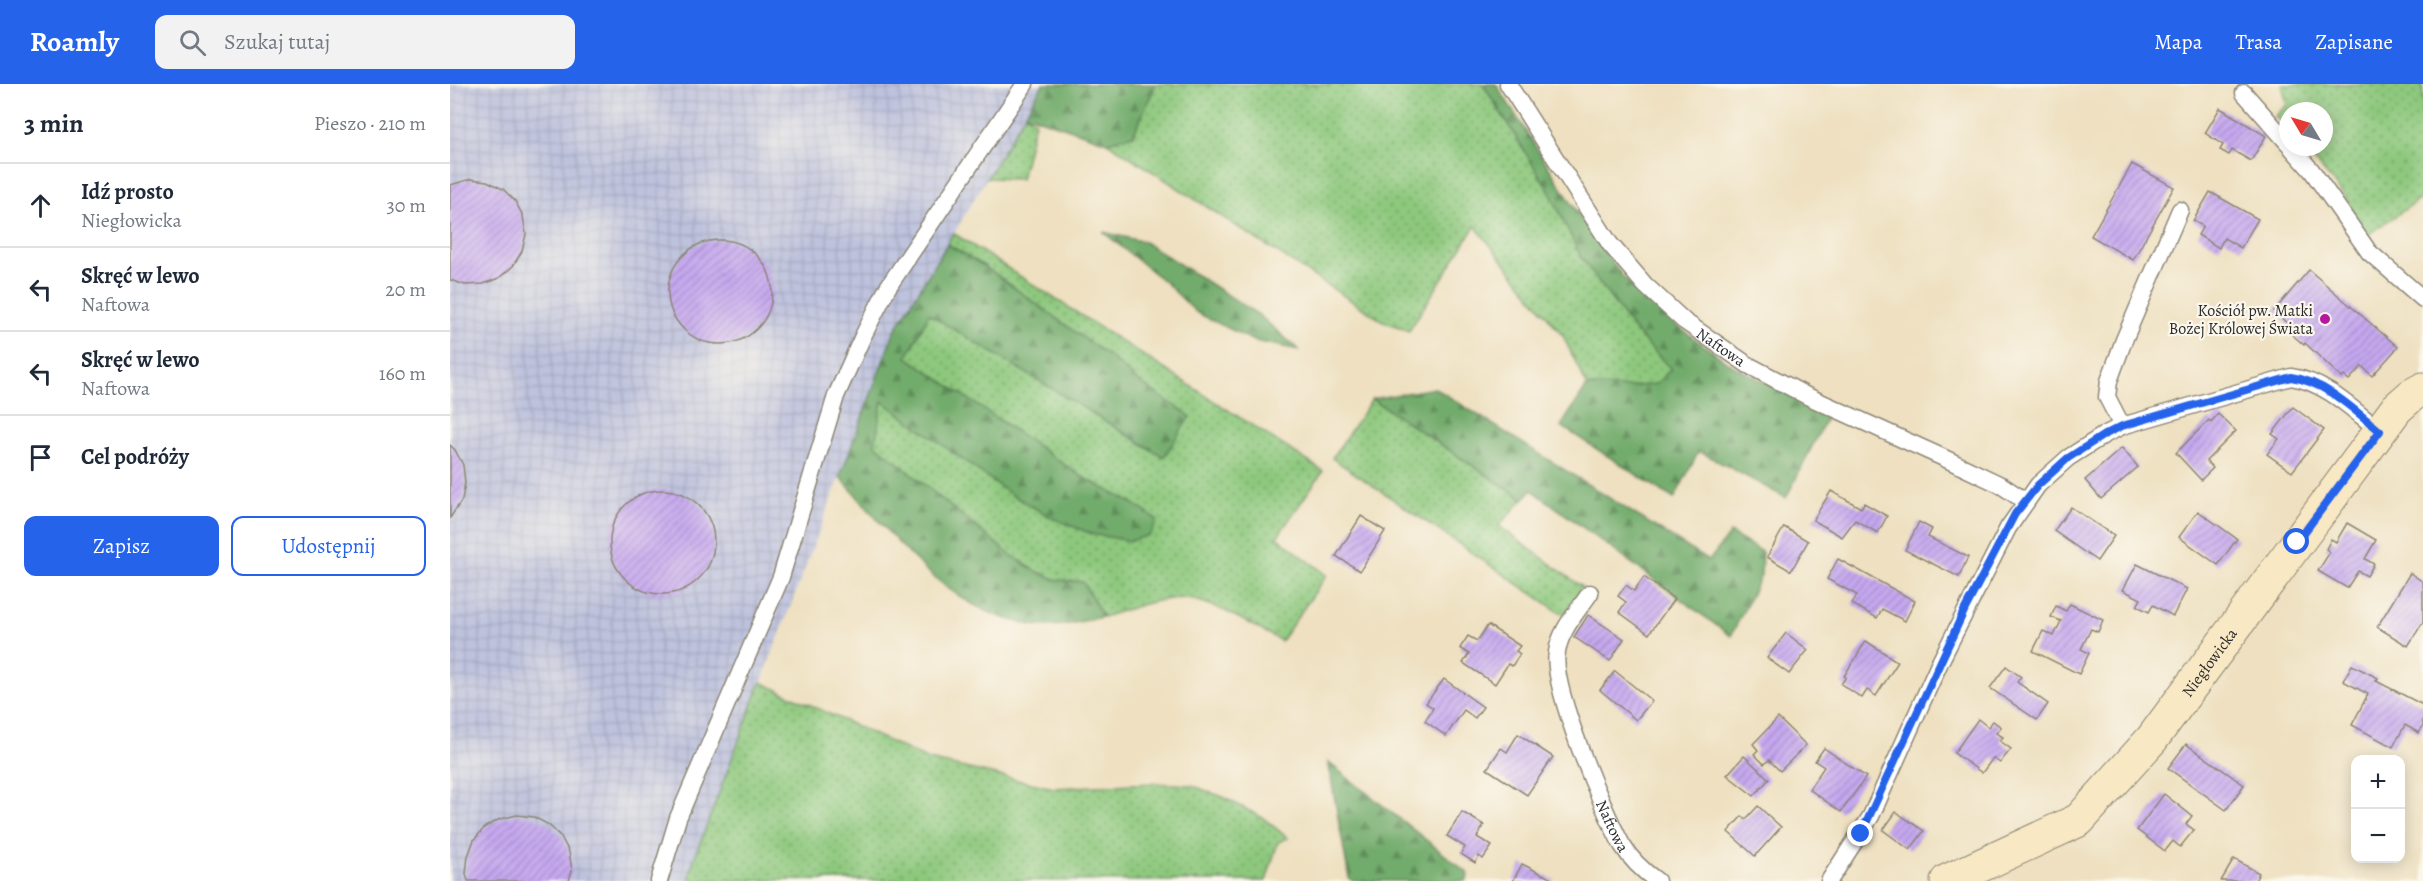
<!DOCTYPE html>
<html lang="pl">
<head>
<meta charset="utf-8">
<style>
	:root { --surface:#fff; --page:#f2f2f3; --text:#1f2937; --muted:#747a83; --line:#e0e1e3; --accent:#2563eb }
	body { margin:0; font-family:Alegreya,serif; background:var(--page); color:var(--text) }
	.controls { position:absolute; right:18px; bottom:18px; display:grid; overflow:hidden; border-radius:12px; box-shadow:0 3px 15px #0003 }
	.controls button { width:54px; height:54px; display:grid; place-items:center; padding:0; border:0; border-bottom:2px solid var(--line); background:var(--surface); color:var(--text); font:30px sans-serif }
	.compass { position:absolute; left:1829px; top:18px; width:54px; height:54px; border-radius:50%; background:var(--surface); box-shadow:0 3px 15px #0003; rotate:308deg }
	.stop { position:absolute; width:18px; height:18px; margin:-14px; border:4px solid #2563eb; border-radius:50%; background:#fff }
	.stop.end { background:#2563eb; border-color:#fff; box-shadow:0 2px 6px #0008 }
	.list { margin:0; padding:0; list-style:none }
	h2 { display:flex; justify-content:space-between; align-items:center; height:78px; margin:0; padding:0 24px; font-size:26px }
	h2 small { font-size:20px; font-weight:400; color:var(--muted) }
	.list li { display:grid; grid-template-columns:39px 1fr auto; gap:18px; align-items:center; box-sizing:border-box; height:84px; padding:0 24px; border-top:2px solid var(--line) }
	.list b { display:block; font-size:22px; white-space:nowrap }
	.list p { margin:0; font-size:20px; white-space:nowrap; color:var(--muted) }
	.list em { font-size:20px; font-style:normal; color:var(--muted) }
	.actions { display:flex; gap:12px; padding:18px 24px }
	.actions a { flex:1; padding:14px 0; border:2px solid var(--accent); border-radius:12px; text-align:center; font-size:21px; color:var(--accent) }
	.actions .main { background:var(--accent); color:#fff }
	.icon { flex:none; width:33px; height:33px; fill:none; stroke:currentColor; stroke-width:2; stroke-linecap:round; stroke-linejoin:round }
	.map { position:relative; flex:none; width:1973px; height:797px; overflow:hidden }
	header { display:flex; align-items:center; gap:36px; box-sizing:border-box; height:84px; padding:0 30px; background:var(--accent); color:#fff }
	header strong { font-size:28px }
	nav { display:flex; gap:33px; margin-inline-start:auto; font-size:21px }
	.search { width:420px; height:54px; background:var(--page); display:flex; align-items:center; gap:15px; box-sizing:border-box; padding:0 21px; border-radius:12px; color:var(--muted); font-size:22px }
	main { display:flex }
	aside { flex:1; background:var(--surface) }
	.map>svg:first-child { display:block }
	.industrial { fill:url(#industrial-grid) }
	.grass { fill:url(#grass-dots); stroke:#5c7a54; stroke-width:1.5 }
	.forest { fill:url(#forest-firs); stroke:#4e6c4c; stroke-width:1.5 }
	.building { fill:url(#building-hatch) }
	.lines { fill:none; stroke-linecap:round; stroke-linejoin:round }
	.lane-casing { stroke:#8c8676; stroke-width:19 }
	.secondary-casing { stroke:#8c8676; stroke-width:35 }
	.lane { stroke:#fff; stroke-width:16 }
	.secondary { stroke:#f8e8c3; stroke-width:33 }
	.route { stroke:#2563eb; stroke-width:8 }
	.poi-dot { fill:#b5179e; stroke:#fbf7ec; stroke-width:2 }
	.labels { text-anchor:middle; stroke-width:4.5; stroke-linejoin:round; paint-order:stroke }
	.poi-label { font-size:16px; fill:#2b2b2b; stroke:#fbf7ec; text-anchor:end }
	.street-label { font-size:16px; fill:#2b2b2b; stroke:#fbf7ec }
</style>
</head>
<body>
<header>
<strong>Roamly</strong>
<div class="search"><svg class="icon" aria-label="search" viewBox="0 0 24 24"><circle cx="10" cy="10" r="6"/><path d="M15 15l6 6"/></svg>Szukaj tutaj</div>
<nav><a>Mapa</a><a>Trasa</a><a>Zapisane</a></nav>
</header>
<main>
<aside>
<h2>3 min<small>Pieszo · 210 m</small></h2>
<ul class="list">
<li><svg class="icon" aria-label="ahead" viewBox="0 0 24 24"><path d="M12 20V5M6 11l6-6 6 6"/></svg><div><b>Idź prosto</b><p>Niegłowicka</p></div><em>30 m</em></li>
<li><svg class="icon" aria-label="left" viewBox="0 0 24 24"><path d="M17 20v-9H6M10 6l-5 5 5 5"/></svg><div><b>Skręć w lewo</b><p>Naftowa</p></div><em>20 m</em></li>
<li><svg class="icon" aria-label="left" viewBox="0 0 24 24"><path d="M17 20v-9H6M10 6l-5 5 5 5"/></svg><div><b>Skręć w lewo</b><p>Naftowa</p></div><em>160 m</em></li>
<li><svg class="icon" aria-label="arrive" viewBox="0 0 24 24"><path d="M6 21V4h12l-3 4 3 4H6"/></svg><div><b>Cel podróży</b></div></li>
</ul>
<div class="actions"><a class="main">Zapisz</a><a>Udostępnij</a></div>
</aside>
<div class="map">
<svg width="1973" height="797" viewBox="0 0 1973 797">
	<defs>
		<pattern id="industrial-grid" width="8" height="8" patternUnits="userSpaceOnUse" patternTransform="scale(1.5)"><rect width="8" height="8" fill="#bec2dd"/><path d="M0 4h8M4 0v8" fill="none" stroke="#a3a7be"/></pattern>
		<pattern id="grass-dots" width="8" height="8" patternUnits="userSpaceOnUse" patternTransform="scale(1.5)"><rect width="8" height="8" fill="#8dc87d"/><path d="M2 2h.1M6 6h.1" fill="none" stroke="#73a367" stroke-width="1.8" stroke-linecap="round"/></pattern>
		<pattern id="forest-firs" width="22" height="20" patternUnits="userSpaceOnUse" patternTransform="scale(1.5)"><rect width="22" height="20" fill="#72ac6c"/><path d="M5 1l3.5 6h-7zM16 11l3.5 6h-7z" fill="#5e8c59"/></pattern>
		<pattern id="building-hatch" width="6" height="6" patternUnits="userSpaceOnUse" patternTransform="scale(1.5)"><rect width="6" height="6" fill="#c6a8f0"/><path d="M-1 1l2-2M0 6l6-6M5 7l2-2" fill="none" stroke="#a189c3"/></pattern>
	</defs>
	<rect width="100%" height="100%" fill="#fbf7ec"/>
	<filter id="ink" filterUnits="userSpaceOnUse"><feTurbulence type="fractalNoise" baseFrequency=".0167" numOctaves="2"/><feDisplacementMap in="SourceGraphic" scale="12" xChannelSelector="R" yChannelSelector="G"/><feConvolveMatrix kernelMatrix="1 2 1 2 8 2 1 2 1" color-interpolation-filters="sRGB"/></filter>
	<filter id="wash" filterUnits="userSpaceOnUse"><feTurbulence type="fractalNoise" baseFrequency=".008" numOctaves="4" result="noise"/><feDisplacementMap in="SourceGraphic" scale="24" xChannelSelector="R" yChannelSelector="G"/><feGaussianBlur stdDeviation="1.35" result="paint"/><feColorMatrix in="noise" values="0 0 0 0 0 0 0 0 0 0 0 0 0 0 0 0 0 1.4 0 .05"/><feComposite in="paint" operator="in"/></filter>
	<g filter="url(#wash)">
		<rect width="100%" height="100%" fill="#eee0c0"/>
		<path class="industrial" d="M0 0H593L445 248 292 649 245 775 239 797H0Z"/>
		<g class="grass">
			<path d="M706 0H1033L1100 108 1131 173 1183 245 1221 285 1207 300 1180 303 1137 302 1113 252 1025 142 959 247 931 236 657 58 683 51Z"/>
			<path d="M1832 0H1973V113L1916 152 1896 114 1853 63H1874V27H1838V47L1825 32 1837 21Z"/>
			<path d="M575 30 585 38 571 95 537 94Z"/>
			<path d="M503 149 873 387 827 453 877 491 831 557C805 543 767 519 738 515 710 512 680 525 653 533L633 498 607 496 584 486 559 470 424 360 432 317 562 411 684 420 634 394 457 273 479 229 713 373 739 333 688 297 664 276 534 182 497 160Z"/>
			<path d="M922 315 1073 415 1049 442 1132 503 1115 532 882 374Z"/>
			<path d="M311 598 479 676 604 704 703 699 741 701 773 713 813 734 838 754 828 758 816 797 239 796 244 775Z"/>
		</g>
		<g class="forest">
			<path d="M593 0H706L683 51 657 58 575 30Z"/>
			<path d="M1033 0H1046L1136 142 1172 192 1226 241 1280 280 1378 331 1336 414 1249 367 1224 415 1111 342 1137 302 1180 303 1206 300 1221 285 1183 245 1131 173 1100 108Z"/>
			<path d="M653 148 695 158 809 231 849 266 804 257 747 229 715 198Z"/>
			<path d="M497 160 534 182 664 276 688 297 740 332 714 373 479 230 457 273 634 394 684 420 707 436 700 451 680 457 642 450 602 434 562 411 432 317 425 360 559 470 584 486 606 496 633 498 653 533C635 536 613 543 594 542 503 536 447 456 390 393L444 248Z"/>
			<path d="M985 304 1259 477 1280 449 1312 468 1311 491 1281 552 1082 406 1073 415 922 315Z"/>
			<path d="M878 678 1019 790 1016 797H903L899 794Z"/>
		</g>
		<g id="blocks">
			<g class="building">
				<path d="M1770 24 1816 52 1801 77 1782 66 1779 71 1770 66 1773 61 1755 49Z"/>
				<path d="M1682 80 1724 103 1683 176 1641 152Z"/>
				<path d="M21 95 37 97 53 105 65 117 73 132 76 150 72 167 63 182 49 194 33 200 15 201 0 196V101Z"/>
				<path d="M1760 108 1808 135 1791 164 1774 154 1769 164 1748 151 1753 142 1743 137Z"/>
				<circle cx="270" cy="208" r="52"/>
				<path d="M1859 186 1948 263 1922 292 1912 282 1899 296 1894 292 1892 294 1855 259 1854 261 1838 247 1841 243 1824 227Z"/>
				<path d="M1843 323 1874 346 1842 388 1817 370 1829 355 1822 350Z"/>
				<path d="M1768 330 1786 347 1756 377 1763 384 1751 396 1726 369 1759 336 1761 338Z"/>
				<path d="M0 361 5 366 13 381 15 399 12 416 0 434Z"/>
				<path d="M1672 364 1688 383 1651 415 1635 396Z"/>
				<circle cx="212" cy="458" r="52"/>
				<path d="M1381 407 1411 424 1414 419 1437 432 1428 449 1405 436 1392 453 1363 436Z"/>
				<path d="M1621 423 1664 452 1647 477 1604 447Z"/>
				<path d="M1748 427 1787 455 1768 481 1729 453Z"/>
				<path d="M911 432 935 447 910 487 886 472Z"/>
				<path d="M1469 438 1482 445 1478 453 1518 473 1509 493 1455 466Z"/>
				<path d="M1897 439 1926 456 1915 475 1924 480 1917 492 1908 487 1897 504 1868 487 1880 468 1876 465 1881 455 1886 458Z"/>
				<path d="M1334 443 1358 457 1341 487 1317 473Z"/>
				<path d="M1388 475 1465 517 1455 537 1432 525 1427 534 1402 520 1407 511 1377 495Z"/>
				<path d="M1687 480 1737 505 1723 532 1703 521 1699 528 1687 522 1691 515 1673 506Z"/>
				<path d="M1960 489 1973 498V538L1958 562 1927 543Z"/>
				<path d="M1194 493 1224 515 1199 550 1169 528 1176 518 1168 512 1176 501 1184 507Z"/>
				<path d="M1620 520 1653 536 1648 548 1641 545 1631 565 1639 569 1629 590 1583 567 1593 547 1604 552 1611 537 1601 533 1606 522 1616 527Z"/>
				<path d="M1138 531 1174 555 1160 577 1124 553Z"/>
				<path d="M1038 541 1070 562 1066 567 1070 570 1062 582 1058 580 1045 600 1013 579 1019 570 1010 564 1018 552 1027 557Z"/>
				<path d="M1336 549 1358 566 1339 590 1317 574Z"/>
				<path d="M1416 557 1448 578 1426 612 1417 606 1412 614 1391 600 1396 593 1394 592Z"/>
				<path d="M1902 581 1928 594 1926 597 1973 621V642L1969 649 1955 641 1943 663 1902 641 1918 610 1893 597Z"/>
				<path d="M1556 582 1571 593 1567 598 1598 620 1587 636 1540 604Z"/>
				<path d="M1165 587 1202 617 1186 636 1150 606Z"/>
				<path d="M994 595 1033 623 1025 634 1014 626 996 652 975 637 983 624 976 619Z"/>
				<path d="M1328 634 1356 661 1330 687 1319 676 1314 680 1304 670 1308 666 1303 660Z"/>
				<path d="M1528 635 1538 643 1543 637 1551 643 1546 649 1553 653 1550 657 1561 665 1550 679 1543 674 1532 689 1504 669Z"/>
				<path d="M1068 650 1103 673 1077 711 1037 685 1051 664 1057 668Z"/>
				<path d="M1736 660 1794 701 1776 726 1718 684Z"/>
				<path d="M1374 664 1416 693 1391 728 1359 705 1374 683 1365 677Z"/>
				<path d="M1294 672 1319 695 1304 712 1277 691Z"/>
				<path d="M1714 710 1742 732 1736 740 1744 746 1730 763 1723 757 1715 767 1687 746Z"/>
				<path d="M1308 722 1331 743 1305 772 1278 748 1292 732 1296 735Z"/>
				<path d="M1012 728 1034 741 1027 753 1042 762 1033 775 1029 772 1025 779 1011 770 1015 763 997 752Z"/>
				<path d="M1446 728 1474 747 1460 766 1433 746Z"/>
				<path d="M67 731 84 733 99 741 111 753 119 768 122 786 119 797H18L16 790 18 772 24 756 35 743 50 735Z"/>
				<path d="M1784 775 1809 789 1805 797H1771Z"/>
				<path d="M1072 780 1106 797H1063Z"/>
			</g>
		</g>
	</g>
	<g filter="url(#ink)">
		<use href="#blocks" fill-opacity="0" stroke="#8c8676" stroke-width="1.5"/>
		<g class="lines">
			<g class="lane-casing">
				<g id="lane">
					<path id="s1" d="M1058 0 1160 160 1195 201 1234 237 1298 281 1357 312 1494 374 1551 401 1575 417"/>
					<path d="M1794 9 1838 59"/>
					<path d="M1841 63 1862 87 1919 168 1973 215"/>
					<path d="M1672 342 1657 313 1659 297 1674 256 1730 126"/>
					<path id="s2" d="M1140 509C1128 527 1110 546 1107 568 1100 602 1154 728 1172 761 1181 776 1193 787 1207 797"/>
					<path d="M209 797 228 734 331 493 386 312 413 252 438 203 575 0"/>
					<path d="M1379 797 1421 732 1490 578 1558 444 1588 401 1618 374 1654 351 1672 342 1841 293C1876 298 1903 326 1930 347"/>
				</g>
			</g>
			<g class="secondary-casing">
				<g id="secondary">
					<path id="s3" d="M1497 797 1629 736 1702 655 1947 324 1962 311 1973 305"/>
				</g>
			</g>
			<use href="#lane" class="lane"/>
			<use href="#secondary" class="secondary"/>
		</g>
	</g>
	<g class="lines" filter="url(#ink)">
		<path class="route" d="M1411 750 1515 525 1565 430 1588 401 1618 374 1654 351 1672 342 1841 293C1876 298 1903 325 1930 347L1847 458"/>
	</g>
	<circle class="poi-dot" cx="1875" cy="235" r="6"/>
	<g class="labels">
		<g class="poi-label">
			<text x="1863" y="232">Kościół pw. Matki<tspan x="1863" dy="18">Bożej Królowej Świata</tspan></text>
		</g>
		<g class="street-label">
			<text dy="6" stroke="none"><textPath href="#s1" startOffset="342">Naftowa</textPath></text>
			<text dy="6" stroke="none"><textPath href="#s3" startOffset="350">Niegłowicka</textPath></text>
			<text dy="6" stroke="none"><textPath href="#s2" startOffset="252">Naftowa</textPath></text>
		</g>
	</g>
</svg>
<div class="controls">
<button>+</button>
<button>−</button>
</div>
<svg class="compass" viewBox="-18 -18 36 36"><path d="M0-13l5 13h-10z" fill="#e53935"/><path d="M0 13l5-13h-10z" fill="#747a83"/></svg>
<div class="stop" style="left:1847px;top:458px"></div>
<div class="stop end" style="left:1411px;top:750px"></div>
</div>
</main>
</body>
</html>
